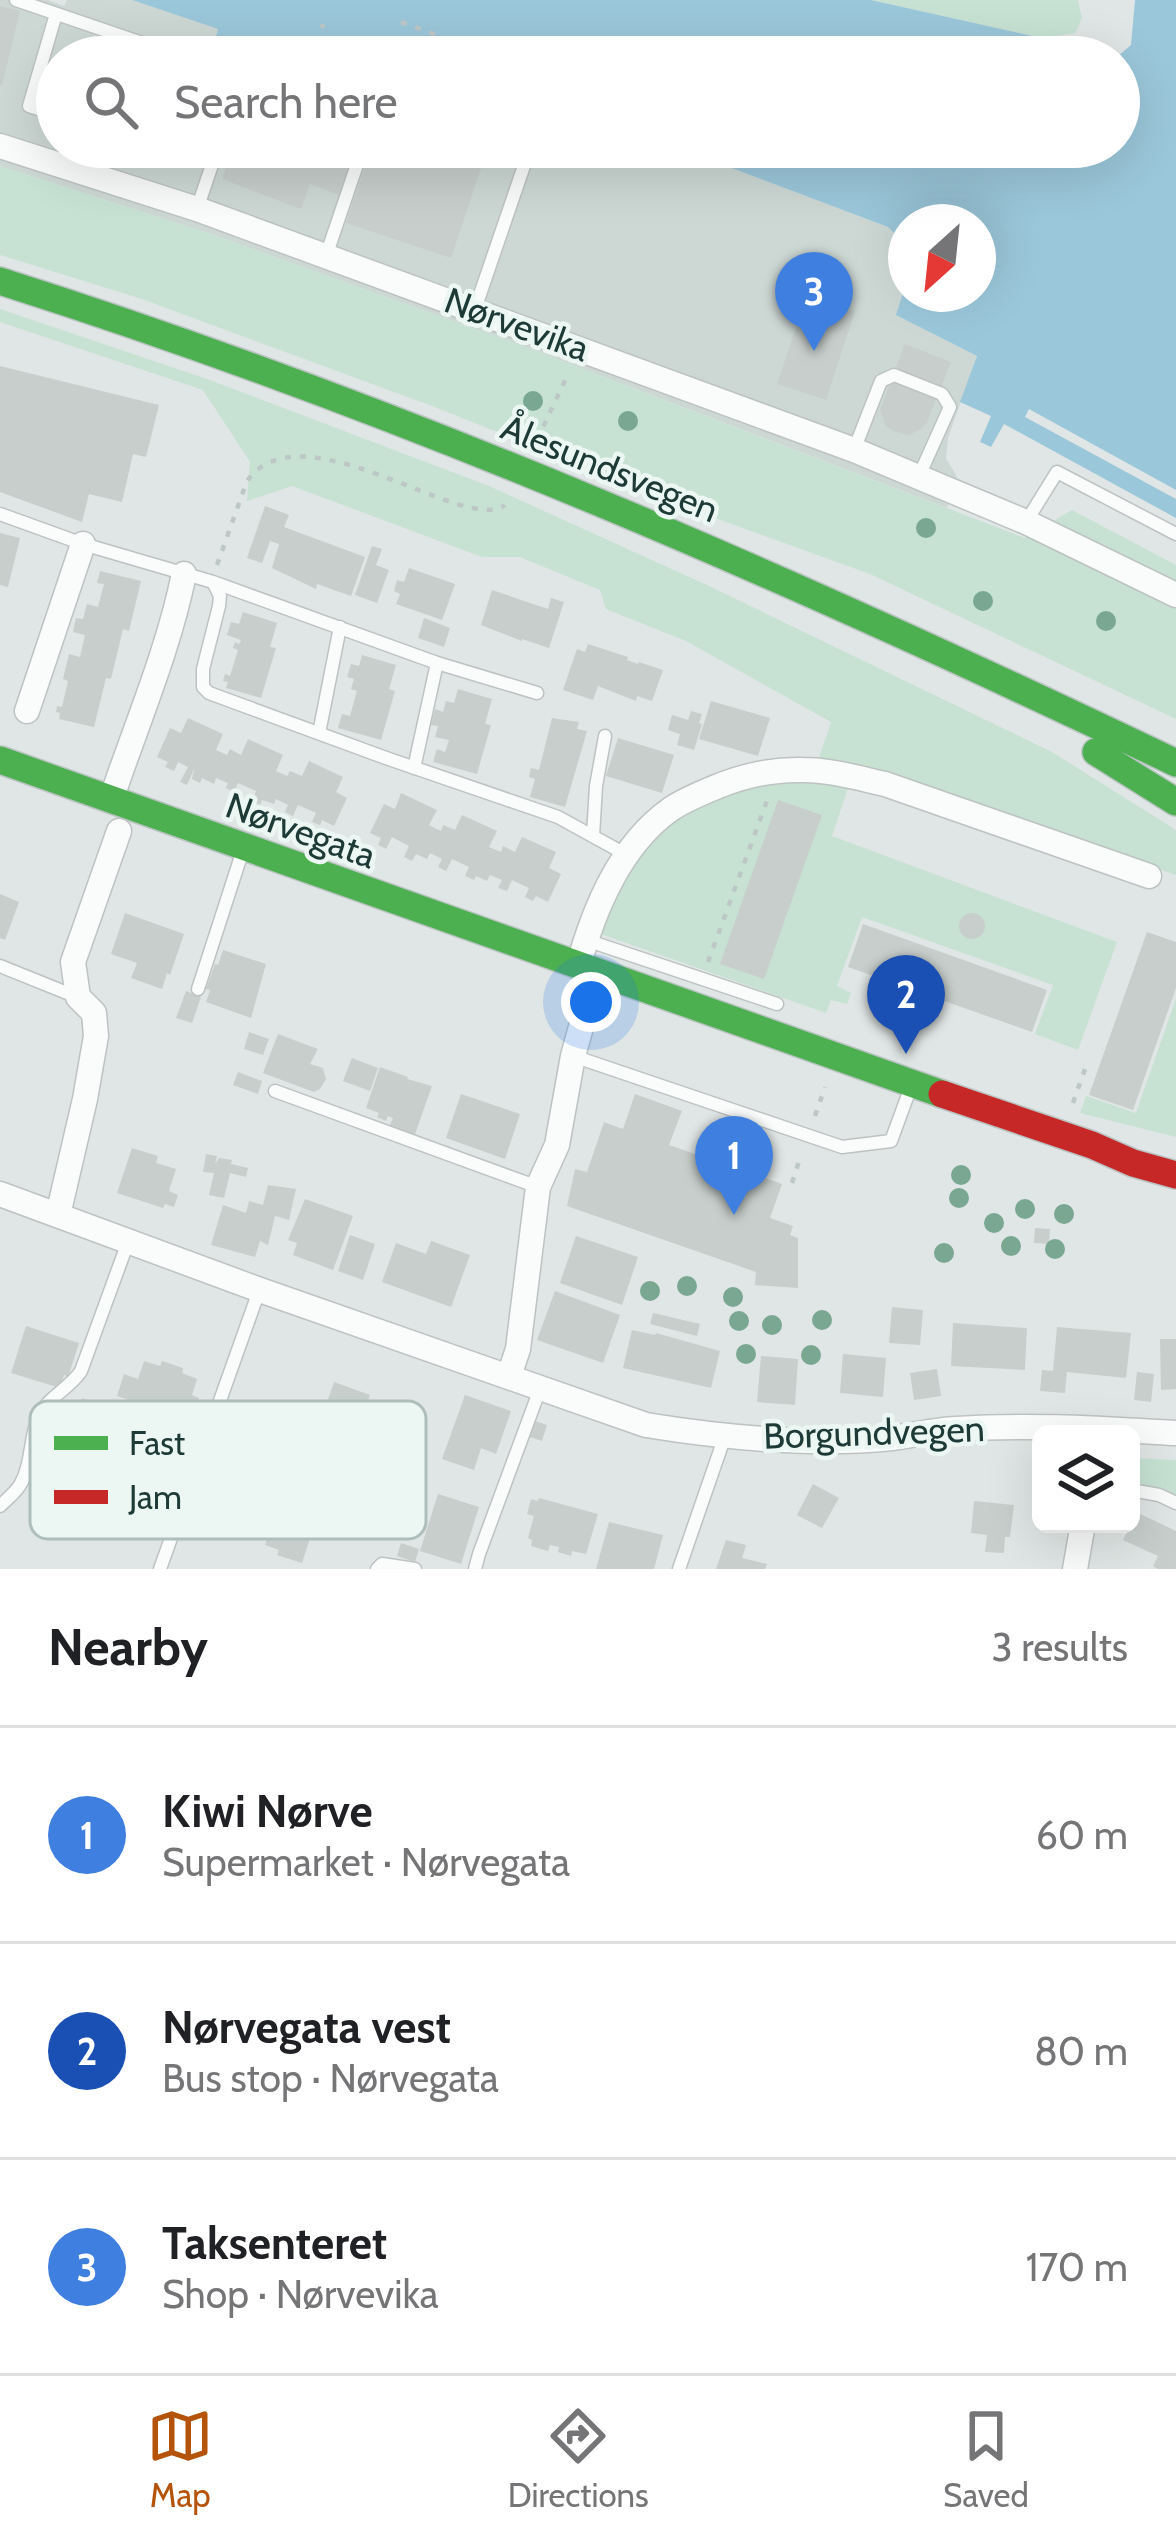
<!DOCTYPE html>
<html lang="en">
<head>
<meta charset="utf-8">
<style>
	:root { --surface:#fff; --page:#f2f2f2; --text:#202124; --muted:#757577; --line:#e0e0e0; --accent:#b45309 }
	body { margin:0; font-family:Cabin,sans-serif; background:var(--page); color:var(--text) }
	.controls { position:absolute; right:36px; bottom:36px; display:grid; overflow:hidden; border-radius:18px; box-shadow:0 12px 48px #0002 }
	.controls button { width:108px; height:108px; display:grid; place-items:center; padding:0; border:0; border-bottom:3px solid var(--line); background:var(--surface); color:var(--text); font:60px sans-serif }
	.compass { position:absolute; left:888px; top:204px; width:108px; height:108px; border-radius:50%; background:var(--surface); box-shadow:0 12px 48px #0002; rotate:207deg }
	.you { position:absolute; left:591px; top:1002px; width:42px; height:42px; margin:-30px; border:9px solid #fff; border-radius:50%; background:#1a73e8; box-shadow:0 0 0 18px #1a73e833 }
	.badge { display:grid; place-items:center; width:78px; height:78px; border-radius:50%; background:var(--accent); color:#fff; font-size:39px; font-weight:700 }
	.pin { position:absolute; translate:-50% -99px; filter:drop-shadow(0 3px 6px #0008) }
	.pin::after { content:''; position:absolute; top:63px; width:42px; height:36px; background:inherit; clip-path:polygon(0 0,100% 0,50% 100%) }
	.list { margin:0; padding:0; list-style:none }
	h2 { display:flex; justify-content:space-between; align-items:center; height:156px; margin:0; padding:0 48px; font-size:51px }
	h2 small { font-size:39px; font-weight:400; color:var(--muted) }
	.list li { display:grid; grid-template-columns:78px 1fr auto; gap:36px; align-items:center; box-sizing:border-box; height:216px; padding:0 48px; border-top:3px solid var(--line) }
	.list b { display:block; font-size:45px; white-space:nowrap }
	.list p { margin:0; font-size:39px; white-space:nowrap; color:var(--muted) }
	.list em { font-size:39px; font-style:normal; color:var(--muted) }
	.icon { flex:none; width:66px; height:66px; fill:none; stroke:currentColor; stroke-width:2; stroke-linecap:round; stroke-linejoin:round }
	.map { position:relative; flex:none; width:1176px; height:1569px; overflow:hidden }
	.search { position:absolute; background:var(--surface); box-shadow:0 12px 48px #0002; left:36px; right:36px; top:36px; height:132px; display:flex; align-items:center; gap:30px; box-sizing:border-box; padding:0 42px; border-radius:66px; color:var(--muted); font-size:45px }
	.sheet { height:804px; background:var(--surface) }
	nav { display:flex; justify-content:space-around; align-items:center; box-sizing:border-box; height:168px; border-top:3px solid var(--line); background:var(--surface); font-size:33px; color:var(--muted) }
	nav a { display:grid; justify-items:center; gap:6px }
	nav .on { color:var(--accent) }
	.map>svg:first-child { display:block }
	.built { fill:#cdd8d5 }
	.green { fill:#c7e2d3 }
	.water { fill:#9bc7da }
	.pier { fill:#e0e6e5 }
	.building { fill:#c7cecb }
	.lines { fill:none; stroke-linecap:round; stroke-linejoin:round }
	.lane-casing { stroke:#bdc3c2; stroke-width:15 }
	.street-casing { stroke:#bdc3c2; stroke-width:27 }
	.fast-casing { stroke:#bac4c2; stroke-width:30 }
	.jam-casing { stroke:#bac4c2; stroke-width:30 }
	.path { stroke:#bdc8c6; stroke-width:4.5; stroke-dasharray:6 9; stroke-linecap:butt }
	.lane { stroke:#fafbfb; stroke-width:12 }
	.street { stroke:#fafbfb; stroke-width:24 }
	.fast { stroke:#4caf50; stroke-width:27 }
	.jam { stroke:#c62828; stroke-width:27 }
	.tree { fill:#79a792 }
	.labels { text-anchor:middle; stroke-width:9; stroke-linejoin:round; paint-order:stroke }
	.street-label { font-size:36px; fill:#1d3a37; stroke:#ecf7f3 }
	.key { fill:#ecf7f3; stroke:#aebebb; stroke-width:3 }
	.key-label { font-size:33px; fill:#1d3a37 }
</style>
</head>
<body>
<div class="map">
<svg width="1176" height="1569" viewBox="0 0 1176 1569">
	<rect width="100%" height="100%" fill="#e0e6e5"/>
	<path class="built" d="M0 0H48L64 6 67 0H132L219 29 211 57H57V147H676L888 227 906 245V283L897 315 977 356 948 438 946 458 957 477 947 508 531 349 208 233 0 166Z"/>
	<g class="green">
		<path d="M871 0H1078L1082 18 1075 33 1042 38Z"/>
		<path d="M0 166 208 233 531 349 1025 538 1072 510 1176 565V719L870 574 693 510 432 406 139 298 0 255Z"/>
		<path d="M0 309 207 379 489 486 709 586 1052 752 1176 830V875L889 777 818 761 831 722 686 641 606 609 600 590 520 557H482L292 486 247 501 250 462 203 390 0 322Z"/>
		<path d="M810 780 848 788 832 836 1117 942 1078 1050 1035 1034 1053 985 862 917 837 986 851 993 847 1004 831 1000 826 1013 598 933C610 909 619 877 636 857 683 799 738 783 810 780Z"/>
		<path d="M1176 999V1137L1080 1113 1086 1096 1136 1113Z"/>
		<path d="M1131 1458 1176 1460V1496L1158 1487 1131 1483Z"/>
	</g>
	<g class="water">
		<path d="M132 0H871L1042 38 1077 57H437L398 42 387 46 384 57H264L254 55 211 57 218 29Z"/>
		<path d="M1135 0H1176V518L1004 424 991 447 980 442 991 416 960 402 977 356 896 315 906 283V294H978V222H906V245L888 227 676 147H1119L1117 57 1131 45Z"/>
	</g>
	<path class="pier" d="M1029 409 1176 490V499L1025 417Z"/>
	<g class="building">
		<path d="M0 6 20 11 2 85H0Z"/>
		<path d="M70 44 86 49V51L99 57H65Z"/>
		<path d="M233 147H355L339 195 310 184 301 209 222 179Z"/>
		<path d="M372 147H488L451 258 346 223Z"/>
		<path d="M807 295 855 311 826 400 777 384Z"/>
		<path d="M905 344 951 362 927 422 921 429 909 435 893 431 886 426 880 410Z"/>
		<path d="M0 366 159 405 146 457 133 454 122 502 89 494 82 522 0 492Z"/>
		<path d="M265 506 289 515 284 527 365 557 351 596 317 584 316 589 272 568 279 544 270 541 262 563 247 558Z"/>
		<path d="M0 533 20 538 8 587 0 585Z"/>
		<path d="M372 546 382 549 376 565 389 570 377 603 355 595Z"/>
		<path d="M409 568 455 584 442 620 396 604 400 594 394 591 397 580 404 582Z"/>
		<path d="M100 571 141 581 129 631 123 629 111 679 106 678 94 727 59 719 60 713 56 712 57 706 62 707 68 681 63 679 69 654 80 657 85 635 73 632 76 618 83 619 87 604 98 607 104 584 97 583Z"/>
		<path d="M492 590 548 609 551 598 564 602 549 648 522 639V641L481 625Z"/>
		<path d="M243 612 277 623 270 647 276 648 261 698 226 688 228 682 223 681 225 674 230 676 238 650 233 648 235 642 239 644 241 640 227 635 231 622 239 624Z"/>
		<path d="M424 618 450 628 444 647 418 638Z"/>
		<path d="M588 644 628 657 627 660 638 664 639 662 663 670 652 701 637 696 636 701 598 686 593 700 563 690 577 649 585 652Z"/>
		<path d="M362 655 396 665 389 689 395 691 381 740 338 728 342 714 350 716 357 691 351 689 354 679 347 677 351 664 359 666Z"/>
		<path d="M458 689 492 699 485 724 491 725 477 774 433 762 437 749 445 752 449 740 435 737 438 726 431 725 435 709 443 712 446 701 454 703Z"/>
		<path d="M711 701 770 718 758 756 699 739Z"/>
		<path d="M691 711 702 714 699 723 702 724 694 750 677 745 680 734 668 730 672 715 688 720Z"/>
		<path d="M188 718 223 734 216 750 227 755 230 749 241 755 248 739 283 755 276 771 287 776 290 771 302 776 309 761 343 777 336 792 347 798 334 826 322 820 320 825 312 822 316 813 298 805 293 816 285 812 288 805 276 799 274 804 262 800 260 805 252 801 256 791 238 783 234 792 226 788 228 783 216 778 214 784 202 778 200 783 192 779 194 769 187 785 180 782 188 767 178 762 174 771 165 767 168 762 157 757 170 728 181 733Z"/>
		<path d="M552 718 579 722 577 729 587 731 565 807 530 797 535 779 529 777 531 768 539 770Z"/>
		<path d="M618 738 674 755 662 793 606 776Z"/>
		<path d="M401 793 437 810 429 825 441 831 443 825 455 830 462 815 497 831 489 847 501 852 503 846 515 852 522 837 556 852 549 868 561 874 548 902 536 896 533 901 525 897 529 888 512 880 507 891 498 888 502 880 490 875 487 881 476 876 474 880 465 876 469 867 452 859 446 871 438 867 442 859 430 853 427 859 416 854 412 861 404 857 409 846 392 837 386 849 378 845 381 838 370 833 384 804 395 809Z"/>
		<path d="M778 800 822 815 764 979 720 964Z"/>
		<path d="M0 894 19 902 5 940 0 938Z"/>
		<path d="M125 913 184 934 170 975 167 973 162 989 131 978 137 963 111 954Z"/>
		<circle cx="972" cy="926" r="13"/>
		<path d="M863 924 1047 990 1032 1032 848 967Z"/>
		<path d="M1147 932 1176 942V988L1133 1110 1089 1095Z"/>
		<path d="M223 950 266 964 251 1018 206 1002 210 990 206 989 215 964 218 965Z"/>
		<path d="M186 991 201 997 192 1023 176 1018Z"/>
		<path d="M249 1032 269 1039 263 1055 244 1049Z"/>
		<path d="M278 1034 318 1049 310 1064 323 1068 326 1079 320 1089 314 1092 263 1073Z"/>
		<path d="M352 1058 378 1068 370 1091 343 1081Z"/>
		<path d="M380 1067 408 1077 407 1079 432 1086 414 1137 389 1127 393 1118 388 1116 386 1121 377 1117 379 1113 366 1108Z"/>
		<path d="M238 1072 262 1081 258 1094 233 1085Z"/>
		<path d="M461 1094 520 1114 505 1159 446 1138Z"/>
		<path d="M635 1094 682 1111 669 1145 782 1184 770 1218 793 1226 790 1235 798 1238V1288L755 1285 756 1272 567 1206 575 1169 587 1172 604 1122 623 1129Z"/>
		<path d="M132 1148 158 1156 156 1163 176 1169 169 1191 178 1195 174 1207 165 1204 163 1208 117 1193Z"/>
		<path d="M206 1154 217 1156 215 1164 219 1158 232 1160 231 1164 248 1168 246 1177 230 1173 224 1198 209 1195 214 1173 203 1172Z"/>
		<path d="M268 1185 296 1189 289 1220 275 1216 268 1245 260 1241 255 1257 211 1245 223 1205 246 1213 249 1201 263 1205Z"/>
		<path d="M305 1199 353 1216 333 1270 293 1255 297 1243 288 1240Z"/>
		<path d="M1035 1228 1050 1229 1049 1244 1034 1243Z"/>
		<path d="M350 1235 375 1244 363 1280 338 1271Z"/>
		<path d="M576 1236 638 1257 622 1305 560 1283Z"/>
		<path d="M431 1241 470 1255 451 1307 382 1282 396 1243 426 1254Z"/>
		<path d="M555 1291 620 1315 603 1363 537 1340Z"/>
		<path d="M892 1307 923 1310 920 1345 889 1343Z"/>
		<path d="M653 1313 700 1324 697 1336 650 1324Z"/>
		<path d="M953 1323 1027 1328 1025 1370 951 1366Z"/>
		<path d="M26 1326 79 1343 68 1377 64 1375 60 1388 11 1373Z"/>
		<path d="M1057 1327 1131 1333 1126 1378 1067 1372 1065 1393 1040 1391 1042 1370 1053 1371Z"/>
		<path d="M632 1330 655 1335 656 1333 720 1351 711 1388 623 1368Z"/>
		<path d="M1160 1339H1176V1389L1161 1390Z"/>
		<path d="M843 1354 886 1358 883 1397 840 1393Z"/>
		<path d="M761 1356 798 1359 795 1405 757 1402Z"/>
		<path d="M144 1361 160 1366 162 1361 183 1368 182 1373 197 1379 192 1395 199 1398 195 1412 187 1410 184 1418 165 1412 162 1421 147 1416 150 1407 117 1396 124 1374 138 1379Z"/>
		<path d="M937 1369 941 1396 914 1400 910 1373Z"/>
		<path d="M1137 1372 1154 1374 1151 1402 1134 1400Z"/>
		<path d="M334 1382 370 1395 357 1432 321 1420Z"/>
		<path d="M465 1395 511 1411 496 1454 481 1448 474 1470 442 1459Z"/>
		<path d="M82 1398 110 1407 101 1434 72 1425 62 1451 39 1443 53 1409 75 1418Z"/>
		<path d="M535 1421 547 1425 542 1441 530 1437Z"/>
		<path d="M813 1484 839 1498 822 1528 797 1515Z"/>
		<path d="M438 1494 479 1507 461 1564 420 1551Z"/>
		<path d="M539 1498 598 1514 586 1554 572 1551 571 1556 558 1552 559 1547 550 1545 548 1551 531 1546 532 1540 528 1538 534 1516 527 1514 531 1499 538 1501Z"/>
		<path d="M974 1501 1014 1505 1010 1537H1005L1004 1553 985 1552 987 1535 971 1533Z"/>
		<path d="M274 1507 316 1520 302 1563 277 1555 279 1550 265 1545 267 1539 261 1533 264 1523 269 1524Z"/>
		<path d="M1136 1512 1176 1531V1569H1158L1153 1566 1158 1556 1123 1540Z"/>
		<path d="M609 1522 663 1535 654 1569H596Z"/>
		<path d="M726 1540 746 1545 742 1558 767 1564 765 1569H716Z"/>
		<path d="M401 1543 419 1549 415 1562 397 1556Z"/>
	</g>
	<g class="lines">
		<g class="lane-casing">
			<g id="lane">
				<path d="M16 0 183 57"/>
				<path d="M56 14 29 106 57 115"/>
				<path d="M150 147 168 150 170 147"/>
				<path d="M197 209 218 147"/>
				<path d="M326 256 363 147"/>
				<path d="M475 309 527 157 525 147"/>
				<path d="M854 450 881 381 894 375 942 394 950 407 919 476"/>
				<path d="M0 514 83 544 213 582 437 663 537 693"/>
				<path d="M1026 522 1057 472 1176 534"/>
				<path d="M214 584 220 596 219 606 203 669V687L209 693 386 758 558 817 627 855"/>
				<path d="M319 733 340 627"/>
				<path d="M414 768 437 663"/>
				<path d="M593 836 596 786 605 736"/>
				<path d="M586 940 777 1004"/>
				<path d="M0 966 77 997"/>
				<path d="M198 989 242 853"/>
				<path d="M573 1056 842 1147 891 1141 909 1092"/>
				<path d="M275 1091 538 1187"/>
				<path d="M1131 1490 1159 1495 1176 1503"/>
				<path d="M0 1506C6 1500 15 1493 20 1485 33 1463 29 1434 41 1412 50 1396 71 1387 81 1371L128 1242"/>
				<path d="M160 1569 259 1291"/>
				<path d="M377 1569 382 1564 415 1569"/>
				<path d="M475 1569 479 1554 540 1389"/>
				<path d="M679 1569 725 1436"/>
			</g>
		</g>
		<g class="street-casing">
			<g id="street">
				<path d="M0 146 197 209 854 450 1026 522 1176 595"/>
				<path d="M27 711 83 544"/>
				<path d="M111 800C136 725 168 652 184 574"/>
				<path d="M578 967C594 909 620 845 671 809 686 799 704 792 721 785 747 775 775 769 803 770 831 770 858 778 885 784L1149 876"/>
				<path d="M0 1194 260 1290 646 1425C726 1438 811 1446 892 1438 914 1435 935 1430 956 1429 1030 1424 1103 1429 1176 1433"/>
				<path d="M58 1215 85 1099 96 1036 94 1013 78 997 73 962 119 831"/>
				<path d="M509 1376 518 1349 538 1187 557 1145 573 1056 596 973"/>
				<path d="M1075 1569 1083 1524"/>
			</g>
		</g>
		<g class="fast-casing">
			<g id="fast">
				<path d="M0 281C404 409 794 580 1176 763"/>
				<path d="M1096 752 1176 802"/>
				<path d="M0 760 942 1094"/>
			</g>
		</g>
		<g class="jam-casing">
			<path id="jam" d="M942 1094 1092 1145 1133 1163 1176 1175"/>
		</g>
		<g class="path">
			<path d="M401 22 497 57"/>
			<path d="M314 57 323 24"/>
			<path d="M607 57 615 34"/>
			<path d="M537 440 568 374"/>
			<path d="M217 565 247 481C302 404 465 536 505 505"/>
			<path d="M708 962 768 798"/>
			<path d="M1073 1103 1085 1069"/>
			<path d="M815 1116 825 1087"/>
			<path d="M792 1183 801 1155"/>
		</g>
		<use href="#lane" class="lane"/>
		<use href="#street" class="street"/>
		<use href="#fast" class="fast"/>
		<use href="#jam" class="jam"/>
	</g>
	<g class="tree">
		<circle cx="533" cy="401" r="10"/>
		<circle cx="628" cy="421" r="10"/>
		<circle cx="926" cy="528" r="10"/>
		<circle cx="983" cy="601" r="10"/>
		<circle cx="1106" cy="621" r="10"/>
		<circle cx="961" cy="1175" r="10"/>
		<circle cx="959" cy="1198" r="10"/>
		<circle cx="1025" cy="1209" r="10"/>
		<circle cx="1064" cy="1214" r="10"/>
		<circle cx="994" cy="1223" r="10"/>
		<circle cx="1011" cy="1246" r="10"/>
		<circle cx="1055" cy="1249" r="10"/>
		<circle cx="944" cy="1253" r="10"/>
		<circle cx="687" cy="1286" r="10"/>
		<circle cx="650" cy="1291" r="10"/>
		<circle cx="733" cy="1297" r="10"/>
		<circle cx="822" cy="1320" r="10"/>
		<circle cx="739" cy="1321" r="10"/>
		<circle cx="772" cy="1325" r="10"/>
		<circle cx="746" cy="1354" r="10"/>
		<circle cx="811" cy="1355" r="10"/>
	</g>
	<g class="labels">
		<g class="street-label">
			<text transform="translate(517 324) rotate(20)" y="13">Nørvevika</text>
			<text transform="translate(610 468) rotate(22)" y="13">Ålesundsvegen</text>
			<text transform="translate(301 830) rotate(20)" y="13">Nørvegata</text>
			<text transform="translate(874 1432) rotate(-2)" y="13">Borgundvegen</text>
		</g>
	</g>
	<rect x="30" y="1401" width="396" height="138" rx="18" class="key"/>
	<rect x="54" y="1436" width="54" height="14" fill="#4caf50"/>
	<rect x="54" y="1490" width="54" height="14" fill="#c62828"/>
	<g class="key-label">
		<text x="129" y="1455">Fast</text>
		<text x="129" y="1509">Jam</text>
	</g>
</svg>
<div class="controls">
<button><svg class="icon" aria-label="layers" viewBox="0 0 24 24"><path d="M12 4l9 5-9 5-9-5zM3 14l9 5 9-5"/></svg></button>
</div>
<svg class="compass" viewBox="-18 -18 36 36"><path d="M0-13l5 13h-10z" fill="#e53935"/><path d="M0 13l5-13h-10z" fill="#757577"/></svg>
<div class="you"></div>
<div class="pin badge" style="left:734px;top:1215px;background:#3f7fe0">1</div>
<div class="pin badge" style="left:906px;top:1054px;background:#1a4fb4">2</div>
<div class="pin badge" style="left:814px;top:351px;background:#3f7fe0">3</div>
<div class="search"><svg class="icon" aria-label="search" viewBox="0 0 24 24"><circle cx="10" cy="10" r="6"/><path d="M15 15l6 6"/></svg>Search here</div>
</div>
<section class="sheet">
<h2>Nearby<small>3 results</small></h2>
<ul class="list">
<li><span class="badge" style="background:#3f7fe0">1</span><div><b>Kiwi Nørve</b><p>Supermarket · Nørvegata</p></div><em>60 m</em></li>
<li><span class="badge" style="background:#1a4fb4">2</span><div><b>Nørvegata vest</b><p>Bus stop · Nørvegata</p></div><em>80 m</em></li>
<li><span class="badge" style="background:#3f7fe0">3</span><div><b>Taksenteret</b><p>Shop · Nørvevika</p></div><em>170 m</em></li>
</ul>
</section>
<nav>
<a class="on"><svg class="icon" aria-label="map" viewBox="0 0 24 24"><path d="M3 6l6-2 6 2 6-2v14l-6 2-6-2-6 2zM9 4v14M15 6v14"/></svg>Map</a>
<a><svg class="icon" aria-label="directions" viewBox="0 0 24 24"><path d="M12 3l9 9-9 9-9-9zM9 14v-3h6M13 9l2 2-2 2"/></svg>Directions</a>
<a><svg class="icon" aria-label="saved" viewBox="0 0 24 24"><path d="M7 4h10v16l-5-4-5 4z"/></svg>Saved</a>
</nav>
</body>
</html>
